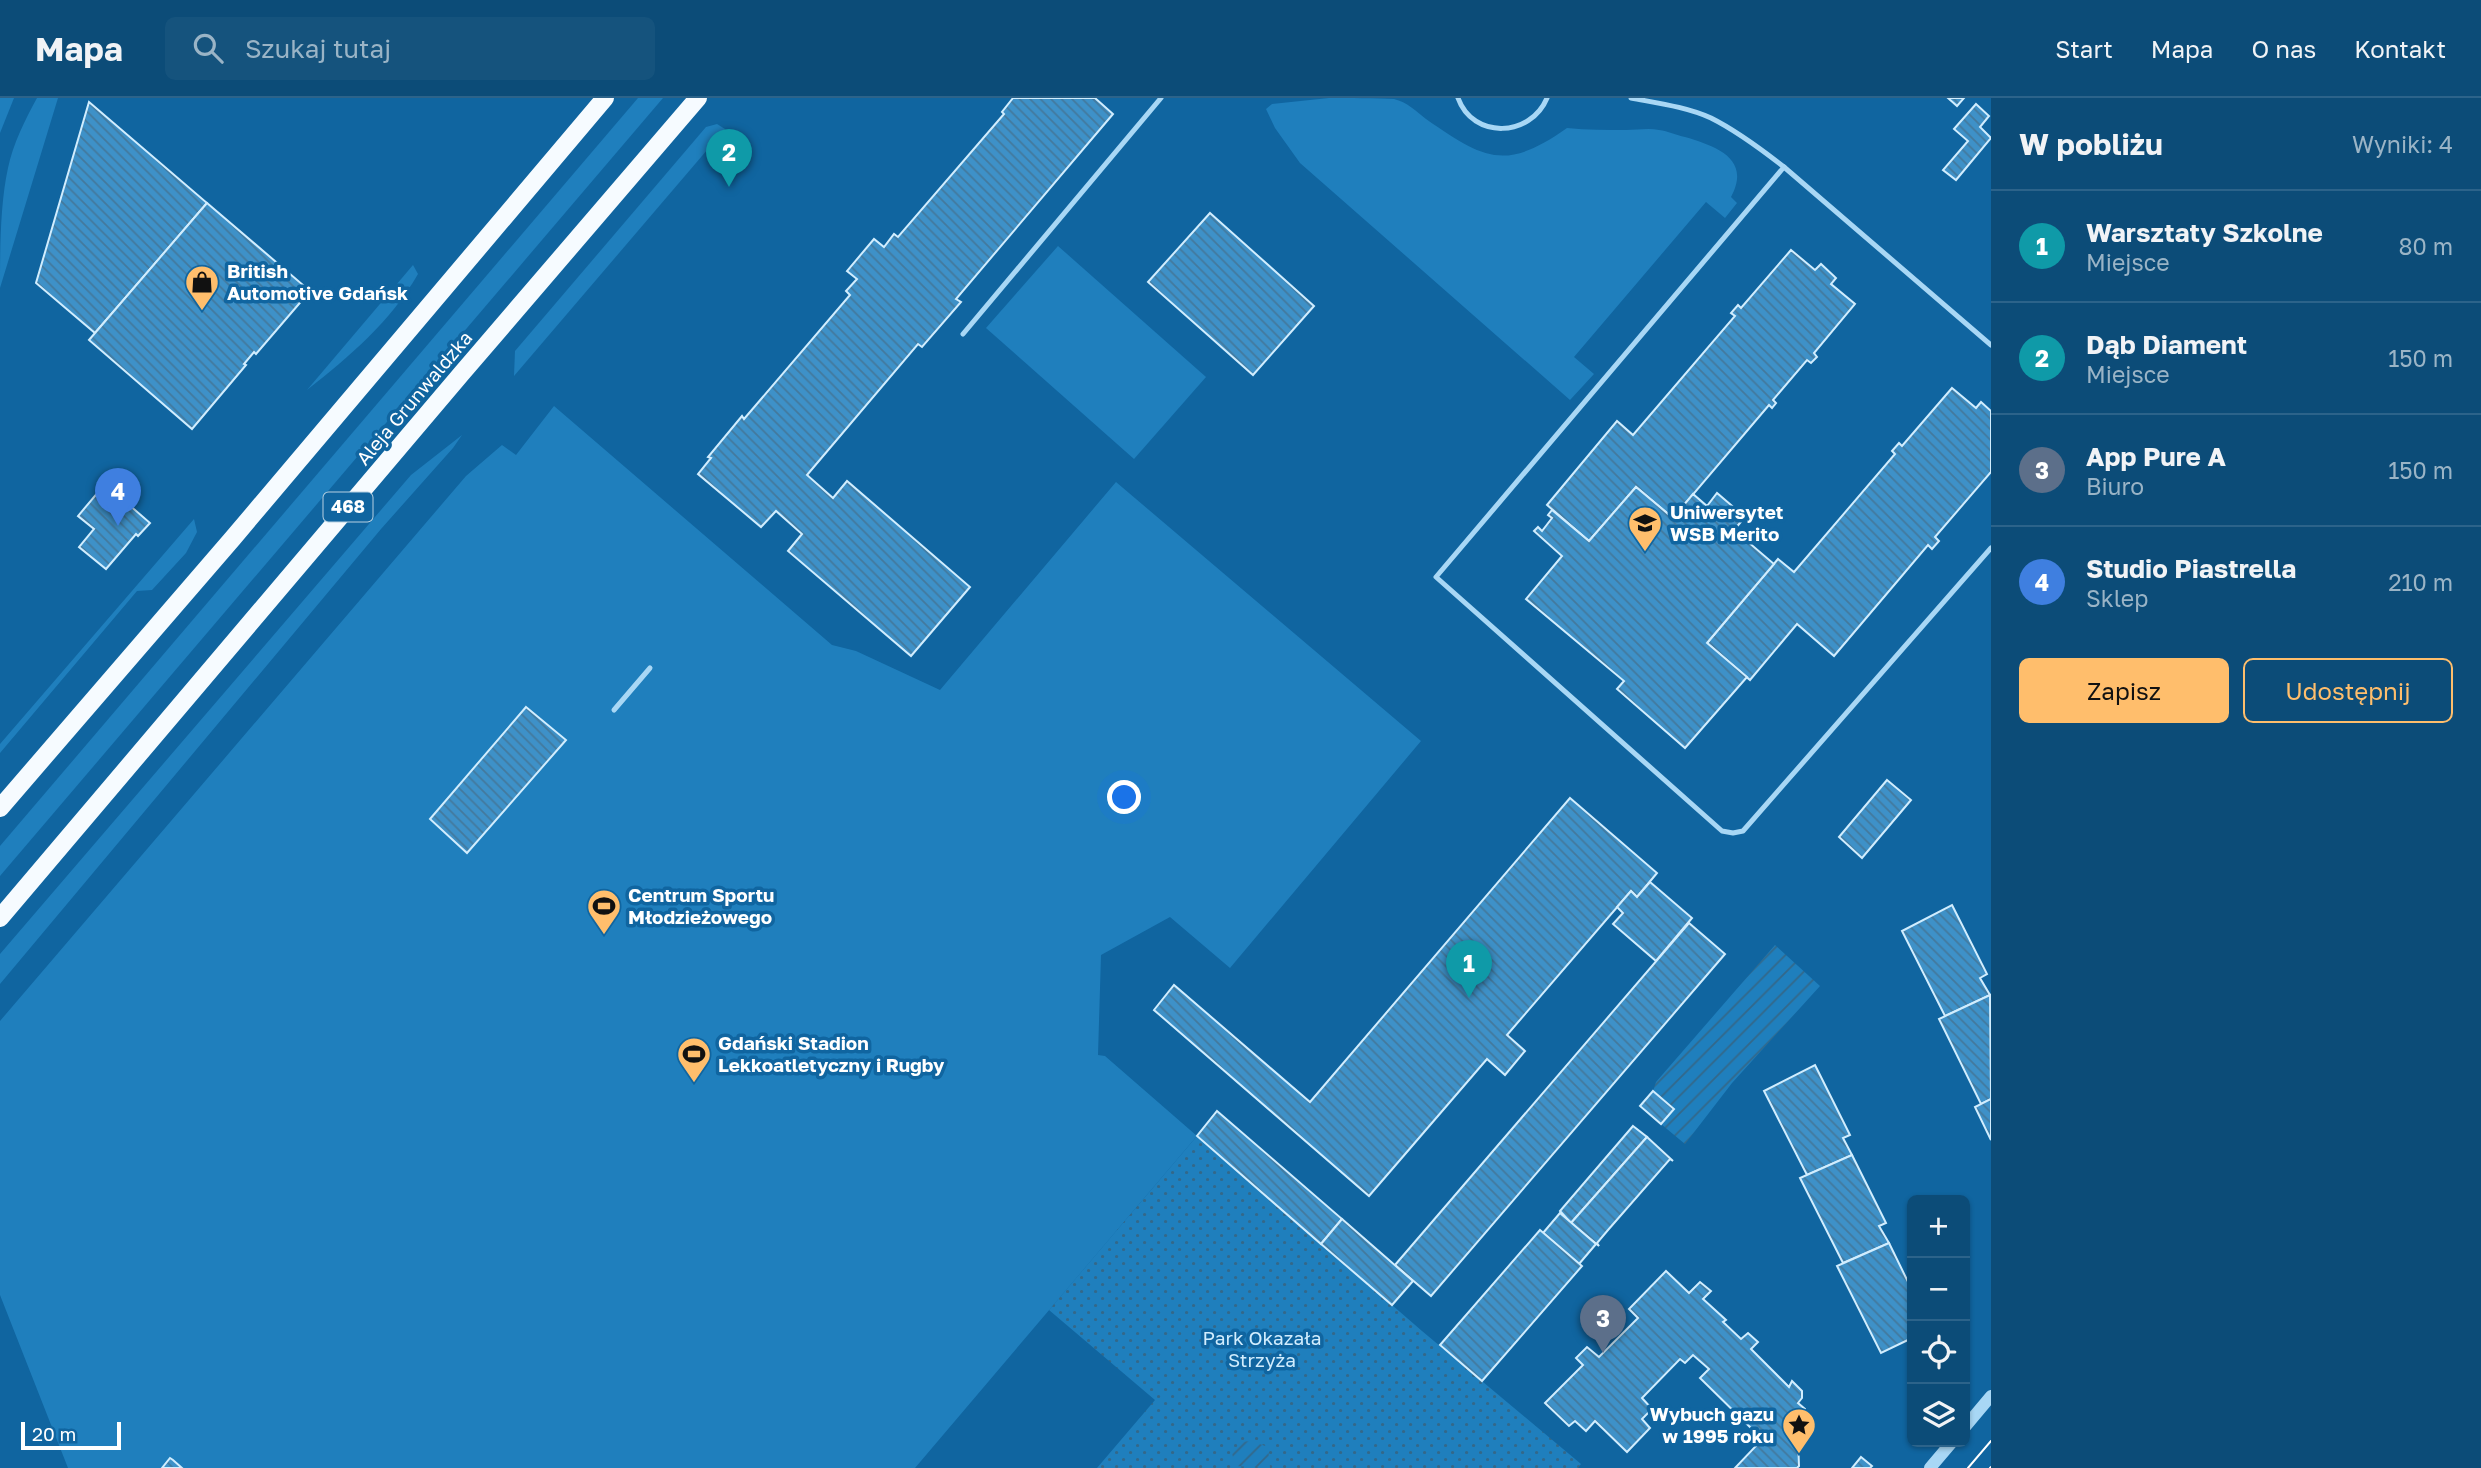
<!DOCTYPE html>
<html lang="pl">
<head>
<meta charset="utf-8">
<style>
	:root { --surface:#0c4c78; --page:#15537d; --text:#f1f3f6; --muted:#9ab4c6; --line:#2c638a; --accent:#ffbe6c }
	body { margin:0; font-family:"Golos Text",sans-serif; background:var(--page); color:var(--text) }
	.controls { position:absolute; right:21px; bottom:21px; display:grid; overflow:hidden; border-radius:10px; box-shadow:0 2px 5px #0004 }
	.controls button { width:63px; height:63px; display:grid; place-items:center; padding:0; border:0; border-bottom:2px solid var(--line); background:var(--surface); color:var(--text); font:35px sans-serif }
	.scale { position:absolute; left:21px; bottom:18px; width:100px; box-sizing:border-box; padding-left:7px; border:4px solid #fff; border-top:0; font-size:19px; line-height:24px; white-space:nowrap; color:#fff; -webkit-text-stroke:5px #1065a0; paint-order:stroke }
	.you { position:absolute; left:1125px; top:700px; width:24px; height:24px; margin:-18px; border:5px solid #fff; border-radius:50%; background:#1a73e8; box-shadow:0 0 0 10px #1a73e833 }
	.badge { display:grid; place-items:center; width:46px; height:46px; border-radius:50%; background:var(--accent); color:#fff; font-size:23px; font-weight:700 }
	.pin { position:absolute; translate:-50% -58px; filter:drop-shadow(0 2px 4px #0008) }
	.pin::after { content:''; position:absolute; top:37px; width:24px; height:21px; background:inherit; clip-path:polygon(0 0,100% 0,50% 100%) }
	.list { margin:0; padding:0; list-style:none }
	h2 { display:flex; justify-content:space-between; align-items:center; height:91px; margin:0; padding:0 28px; font-size:30px }
	h2 small { font-size:23px; font-weight:400; color:var(--muted) }
	.list li { display:grid; grid-template-columns:46px 1fr auto; gap:21px; align-items:center; box-sizing:border-box; height:112px; padding:0 28px; border-top:2px solid var(--line) }
	.list b { display:block; font-size:26px; white-space:nowrap }
	.list p { margin:0; font-size:23px; white-space:nowrap; color:var(--muted) }
	.list em { font-size:23px; font-style:normal; color:var(--muted) }
	.actions { display:flex; gap:14px; padding:21px 28px }
	.actions a { flex:1; padding:16px 0; border:2px solid var(--accent); border-radius:10px; text-align:center; font-size:24px; color:var(--accent) }
	.actions .main { background:var(--accent); color:#111 }
	.icon { flex:none; width:38px; height:38px; fill:none; stroke:currentColor; stroke-width:2; stroke-linecap:round; stroke-linejoin:round }
	.map { position:relative; flex:none; width:1991px; height:1370px; overflow:hidden }
	header { display:flex; align-items:center; gap:42px; box-sizing:border-box; height:98px; padding:0 35px; background:var(--surface); border-bottom:2px solid var(--line) }
	header strong { font-size:33px }
	nav { display:flex; gap:38px; margin-inline-start:auto; font-size:24px }
	.search { width:490px; height:63px; background:var(--page); display:flex; align-items:center; gap:18px; box-sizing:border-box; padding:0 24px; border-radius:10px; color:var(--muted); font-size:26px }
	main { display:flex }
	aside { flex:1; background:var(--surface) }
	.map>svg:first-child { display:block }
	.grass { fill:#1f7fbd }
	.park { fill:url(#park-dots) }
	.garden { fill:url(#garden-furrows) }
	.building { fill:url(#building-back-hatch); stroke:#d1edfe; stroke-width:2 }
	.lines { fill:none; stroke-linecap:round; stroke-linejoin:round }
	.service { stroke:#a8d7f5; stroke-width:5 }
	.tertiary { stroke:#a8d7f5; stroke-width:12 }
	.primary { stroke:#f6fbff; stroke-width:18 }
	.tram { stroke:#fff; stroke-width:2 }
	.labels { text-anchor:middle; stroke-width:7; stroke-linejoin:round; paint-order:stroke }
	.shield { fill:#1065a0; stroke:#b7d1e2; stroke-width:2 }
	.shield-label { font-size:18px; font-weight:bold; fill:#fff }
	.poi-label { font-size:19px; font-weight:bold; fill:#fff; stroke:#1065a0; text-anchor:start }
	.street-label { font-size:19px; fill:#fff; stroke:#1065a0 }
	.park-label { font-size:19px; fill:#d1edfe; stroke:#1065a0 }
</style>
</head>
<body>
<header>
<strong>Mapa</strong>
<div class="search"><svg class="icon" aria-label="search" viewBox="0 0 24 24"><circle cx="10" cy="10" r="6"/><path d="M15 15l6 6"/></svg>Szukaj tutaj</div>
<nav><a>Start</a><a>Mapa</a><a>O nas</a><a>Kontakt</a></nav>
</header>
<main>
<div class="map">
<svg width="1991" height="1370" viewBox="0 0 1991 1370">
	<defs>
		<pattern id="park-dots" width="8" height="8" patternUnits="userSpaceOnUse" patternTransform="scale(1.75)"><rect width="8" height="8" fill="#1f7fbd"/><path d="M2 2h.1M6 6h.1" fill="none" stroke="#33688a" stroke-width="1.8" stroke-linecap="round"/></pattern>
		<pattern id="garden-furrows" width="10" height="10" patternUnits="userSpaceOnUse" patternTransform="scale(1.75)"><rect width="10" height="10" fill="#1f7fbd"/><path d="M-1 1l2-2M0 10L10 0M9 11l2-2" fill="none" stroke="#33688a"/></pattern>
		<pattern id="building-back-hatch" width="6" height="6" patternUnits="userSpaceOnUse" patternTransform="scale(1.75)"><rect width="6" height="6" fill="#3e91c8"/><path d="M-1 5l2 2M0 0l6 6M5-1l2 2" fill="none" stroke="#43799d"/></pattern>
	</defs>
	<rect width="100%" height="100%" fill="#1065a0"/>
	<g class="grass">
		<path d="M0 0H14L0 35Z"/>
		<path d="M37 0H58L0 190C0 154 0 106 8 70 13 46 25 22 37 0Z"/>
		<path d="M638 0H663L0 778V748Z"/>
		<path d="M1329 0C1348 0 1377 0 1394 1 1407 4 1416 13 1426 21 1484 61 1505 74 1567 30 1587 32 1606 32 1626 32 1637 32 1649 30 1659 32 1668 33 1676 37 1685 39 1715 48 1752 60 1731 99L1737 105 1725 120 1706 104 1574 259 1594 276 1570 302 1300 65 1275 30 1266 11 1272 6Z"/>
		<path d="M717 26 725 31 514 278 515 253 706 29Z"/>
		<path d="M1058 148 1206 279 1134 361 986 230Z"/>
		<path d="M413 167 418 176C391 223 350 258 307 292Z"/>
		<path d="M554 308 832 547 856 553 940 592 1116 384 1421 643 1230 870 1170 819 1101 857 1098 957 1105 958 1197 1038 915 1370H68L0 1197V923L466 378 502 347 516 357Z"/>
		<path d="M462 337 453 350 381 431 0 886V856L411 377Z"/>
		<path d="M194 421 197 434 186 455 152 492 137 493 0 655V646Z"/>
	</g>
	<path class="park" d="M1197 1038 1422 1233 1581 1366 1578 1370H1097L1155 1302 1049 1212Z"/>
	<g class="garden">
		<path d="M1775 847 1820 888 1732 985 1685 1046 1661 1026 1674 1011 1653 993 1656 984Z"/>
		<path d="M1251 1343 1268 1349 1270 1370 1235 1368 1232 1355 1241 1344Z"/>
	</g>
	<g class="building">
		<path d="M1013 0H1095L1113 16 956 201 961 204 922 249 918 246 807 377 833 400 847 383 970 489 911 558 788 453 802 436 776 413 761 429 698 376 711 360 708 359 742 318 744 321 850 197 846 193 857 181 847 173 874 141 884 149 894 136 898 139 1004 16 1002 14Z"/>
		<path d="M1948 0H1964L1957 8Z"/>
		<path d="M89 4 207 105 95 235 36 185Z"/>
		<path d="M1976 6 1989 18 1980 29 1991 40 1956 82 1943 72 1968 43 1954 31Z"/>
		<path d="M207 105 310 193 256 256 254 254 244 266 246 267 192 331 89 242Z"/>
		<path d="M1210 115 1314 208 1253 277 1148 184Z"/>
		<path d="M1791 152 1815 172 1821 166 1836 180 1831 186 1855 206 1814 255 1817 259 1811 265 1807 262 1773 302 1776 305 1772 310 1769 307 1673 420 1636 389 1589 443 1547 407 1617 323 1633 337 1735 218 1731 215 1738 207 1741 210Z"/>
		<path d="M1952 290 1976 310 1981 304 1991 313V374L1935 439 1939 443 1932 451 1928 447 1834 558 1797 526 1750 582 1707 545 1778 461 1794 474 1895 356 1892 353 1899 345 1902 348Z"/>
		<path d="M105 386 150 425 138 438 136 436 106 471 79 449 94 431 78 418Z"/>
		<path d="M1636 389 1673 420 1693 396 1707 408 1717 395 1745 419 1734 432 1774 466 1707 545 1747 579 1685 650 1617 591 1624 583 1526 501 1562 458 1534 433 1538 429 1542 433 1552 420 1548 417 1552 412 1589 443Z"/>
		<path d="M526 609 566 642 467 755 430 721Z"/>
		<path d="M1887 682 1911 702 1862 760 1839 739Z"/>
		<path d="M1570 700 1657 775 1637 799 1631 793 1507 937 1525 953 1505 977 1487 961 1369 1098 1154 912 1174 887 1310 1004Z"/>
		<path d="M1650 784 1692 820 1656 863 1613 826 1623 815 1617 809 1631 793 1637 799Z"/>
		<path d="M1952 807 1987 876 1980 880 1990 897 1945 918 1902 833Z"/>
		<path d="M1689 825 1725 856 1431 1198 1395 1167Z"/>
		<path d="M1990 897 1991 1001 1981 1006 1939 921Z"/>
		<path d="M1815 967 1850 1037 1843 1040 1852 1057 1807 1077 1764 993Z"/>
		<path d="M1653 993 1674 1011 1661 1026 1640 1008Z"/>
		<path d="M1991 1001V1042L1975 1009Z"/>
		<path d="M1217 1013 1342 1121 1321 1146 1197 1038Z"/>
		<path d="M1633 1028 1647 1039 1571 1125 1560 1113Z"/>
		<path d="M1647 1039 1673 1063 1670 1061 1608 1132 1597 1145 1599 1148 1571 1125Z"/>
		<path d="M1852 1057 1886 1125 1879 1128 1889 1145 1843 1165 1800 1080Z"/>
		<path d="M1560 1115 1596 1146 1579 1166 1543 1135Z"/>
		<path d="M1342 1121 1413 1183 1392 1207 1321 1146Z"/>
		<path d="M1540 1132 1582 1168 1482 1283 1440 1247Z"/>
		<path d="M1889 1145 1912 1192V1240L1881 1255 1837 1168Z"/>
		<path d="M1666 1173 1689 1195 1700 1184 1711 1193 1703 1201 1726 1222 1723 1224 1741 1241 1748 1235 1758 1244 1751 1251 1789 1289 1792 1283 1802 1293V1300L1798 1305 1805 1311V1334L1798 1341 1799 1368 1797 1370H1735L1756 1348 1755 1334 1700 1280 1709 1271 1693 1257 1685 1265 1680 1261 1642 1300 1652 1311 1642 1321 1650 1330 1627 1354 1595 1323 1586 1333 1575 1323 1569 1328 1545 1305 1583 1267 1576 1260 1587 1249 1599 1259 1638 1220 1629 1211Z"/>
		<path d="M1861 1359 1872 1368 1870 1370H1852Z"/>
		<path d="M170 1360 173 1362 182 1370H162Z"/>
	</g>
	<g class="lines">
		<g class="service">
			<path d="M1458 0C1473 42 1531 39 1547 0"/>
			<path d="M1631 0C1657 5 1687 9 1711 20 1737 33 1761 51 1784 69L1991 247"/>
			<path d="M1784 69 1436 479 1722 733 1733 735 1743 733 1991 450"/>
			<path d="M963 236 1161 0"/>
			<path d="M614 612 650 570"/>
		</g>
		<g class="tertiary">
			<path d="M1965 1329 1991 1298"/>
			<path d="M1930 1370 1952 1344"/>
		</g>
		<g class="primary">
			<path d="M0 710 233 440 605 0"/>
			<path d="M0 820 462 275 698 0"/>
		</g>
		<g class="tram">
			<path d="M1968 1370 1991 1343"/>
			<path d="M1990 1370 1991 1369"/>
		</g>
	</g>
	<defs>
		<g id="shop-pin" transform="scale(1.75)"><path d="M0 17L-7.5 6A9.5 9.5 0 1 1 7.5 6Z" fill="#ffbe6c" stroke="#1065a0"/><path d="M-5-2.5h2.3a2.7 3.5 0 0 1 5.4 0H5L5.5 6h-11ZM-1.5-2.5h3a1.5 2.3 0 0 0-3 0Z" fill="#111"/></g>
		<g id="university-pin" transform="scale(1.75)"><path d="M0 17L-7.5 6A9.5 9.5 0 1 1 7.5 6Z" fill="#ffbe6c" stroke="#1065a0"/><path d="M0-5L7-2L0 1L-7-2ZM-4 1L0 2.5L4 1V4Q0 6-4 4Z" fill="#111"/></g>
		<g id="stadium-pin" transform="scale(1.75)"><path d="M0 17L-7.5 6A9.5 9.5 0 1 1 7.5 6Z" fill="#ffbe6c" stroke="#1065a0"/><path d="M0-5a6.5 5 0 1 0 0 10a6.5 5 0 1 0 0-10ZM-3.5-1.8h7v3.6h-7Z" fill="#111"/></g>
		<g id="sight-pin" transform="scale(1.75)"><path d="M0 17L-7.5 6A9.5 9.5 0 1 1 7.5 6Z" fill="#ffbe6c" stroke="#1065a0"/><path d="M0-6L1.8-2.2L6-1.7L2.9 1.2L3.7 5.4L0 3.3L-3.7 5.4L-2.9 1.2L-6-1.7L-1.8-2.2Z" fill="#111"/></g>
	</defs>
	<g fill-rule="evenodd">
		<use href="#shop-pin" x="202" y="184"/>
		<use href="#university-pin" x="1645" y="425"/>
		<use href="#stadium-pin" x="604" y="808"/>
		<use href="#stadium-pin" x="694" y="956"/>
		<use href="#sight-pin" x="1799" y="1327"/>
	</g>
	<g class="labels">
		<rect class="shield" x="323.5" y="394.5" width="49" height="29" rx="5"/>
		<g class="shield-label">
			<text x="348" y="415">468</text>
		</g>
		<g class="poi-label">
			<text x="227" y="180">British<tspan x="227" dy="22">Automotive Gdańsk</tspan></text>
			<text x="1670" y="421">Uniwersytet<tspan x="1670" dy="22">WSB Merito</tspan></text>
			<text x="628" y="804">Centrum Sportu<tspan x="628" dy="22">Młodzieżowego</tspan></text>
			<text x="718" y="952">Gdański Stadion<tspan x="718" dy="22">Lekkoatletyczny i Rugby</tspan></text>
			<text x="1774" y="1323" text-anchor="end">Wybuch gazu<tspan x="1774" dy="22">w 1995 roku</tspan></text>
		</g>
		<g class="street-label">
			<text transform="translate(414 300) rotate(-50)" y="7">Aleja Grunwaldzka</text>
		</g>
		<g class="park-label">
			<text x="1262" y="1247">Park Okazała<tspan x="1262" dy="22">Strzyża</tspan></text>
		</g>
	</g>
</svg>
<div class="controls">
<button>+</button>
<button>−</button>
<button><svg class="icon" aria-label="locate" viewBox="0 0 24 24"><circle cx="12" cy="12" r="6"/><path d="M12 2v4M12 18v4M2 12h4M18 12h4"/></svg></button>
<button><svg class="icon" aria-label="layers" viewBox="0 0 24 24"><path d="M12 4l9 5-9 5-9-5zM3 14l9 5 9-5"/></svg></button>
</div>
<div class="scale">20 m</div>
<div class="you"></div>
<div class="pin badge" style="left:1469px;top:900px;background:#0f9aa8">1</div>
<div class="pin badge" style="left:729px;top:89px;background:#0f9aa8">2</div>
<div class="pin badge" style="left:1603px;top:1255px;background:#5c6f8a">3</div>
<div class="pin badge" style="left:118px;top:428px;background:#3f7fe0">4</div>
</div>
<aside>
<h2>W pobliżu<small>Wyniki: 4</small></h2>
<ul class="list">
<li><span class="badge" style="background:#0f9aa8">1</span><div><b>Warsztaty Szkolne</b><p>Miejsce</p></div><em>80 m</em></li>
<li><span class="badge" style="background:#0f9aa8">2</span><div><b>Dąb Diament</b><p>Miejsce</p></div><em>150 m</em></li>
<li><span class="badge" style="background:#5c6f8a">3</span><div><b>App Pure A</b><p>Biuro</p></div><em>150 m</em></li>
<li><span class="badge" style="background:#3f7fe0">4</span><div><b>Studio Piastrella</b><p>Sklep</p></div><em>210 m</em></li>
</ul>
<div class="actions"><a class="main">Zapisz</a><a>Udostępnij</a></div>
</aside>
</main>
</body>
</html>
